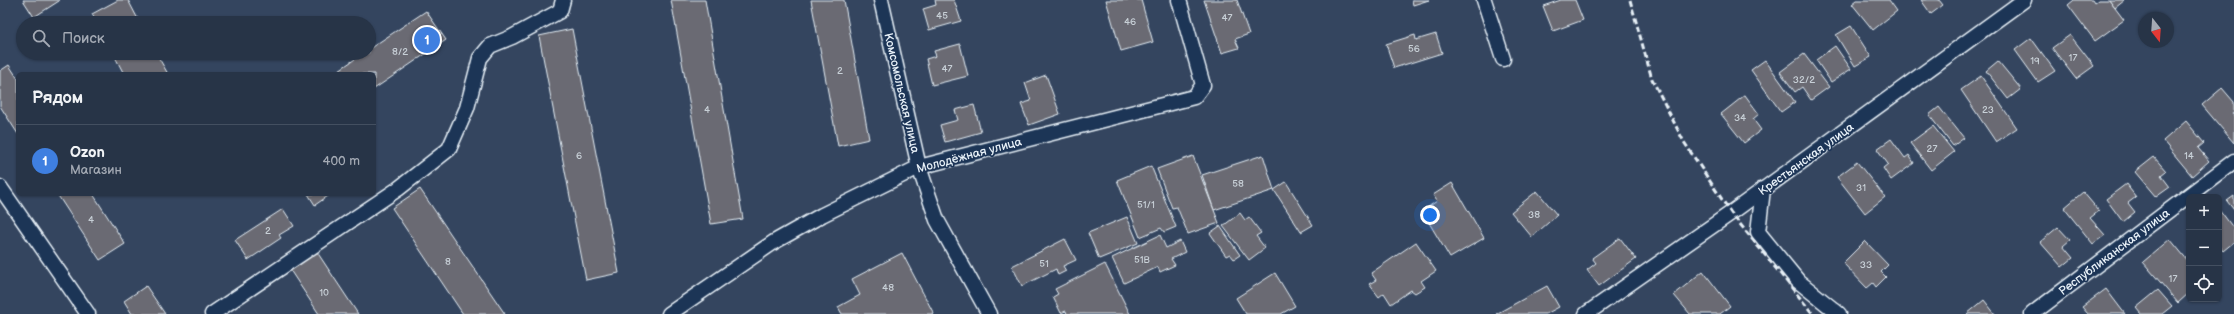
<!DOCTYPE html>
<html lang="ru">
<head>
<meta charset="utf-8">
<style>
	:root { --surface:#273447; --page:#2f3c4e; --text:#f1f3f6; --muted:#a4aab4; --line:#434f60; --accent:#bca0f2 }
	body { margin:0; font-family:"Balsamiq Sans",sans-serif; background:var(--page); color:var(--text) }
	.controls { position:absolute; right:12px; bottom:12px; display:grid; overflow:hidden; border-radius:6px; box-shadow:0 1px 3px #0004 }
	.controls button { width:36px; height:36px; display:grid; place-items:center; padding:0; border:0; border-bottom:1px solid var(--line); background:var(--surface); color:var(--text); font:20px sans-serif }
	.compass { position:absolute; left:2138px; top:12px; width:36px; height:36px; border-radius:50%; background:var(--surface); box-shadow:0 1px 3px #0004; rotate:163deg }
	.you { position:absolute; left:1430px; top:215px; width:14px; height:14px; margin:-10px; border:3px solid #fff; border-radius:50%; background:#1a73e8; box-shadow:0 0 0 6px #1a73e833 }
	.badge { display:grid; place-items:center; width:26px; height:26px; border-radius:50%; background:var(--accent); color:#fff; font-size:13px; font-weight:700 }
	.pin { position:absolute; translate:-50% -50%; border:2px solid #fff; box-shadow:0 1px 4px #0006 }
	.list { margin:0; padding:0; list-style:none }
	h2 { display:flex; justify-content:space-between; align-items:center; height:52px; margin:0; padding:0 16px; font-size:17px }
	h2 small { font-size:13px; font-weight:400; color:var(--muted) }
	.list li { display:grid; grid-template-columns:26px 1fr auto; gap:12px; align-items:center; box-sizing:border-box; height:72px; padding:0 16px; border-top:1px solid var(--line) }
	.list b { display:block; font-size:15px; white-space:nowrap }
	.list p { margin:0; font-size:13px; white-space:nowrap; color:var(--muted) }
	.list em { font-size:13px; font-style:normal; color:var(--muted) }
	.icon { flex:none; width:22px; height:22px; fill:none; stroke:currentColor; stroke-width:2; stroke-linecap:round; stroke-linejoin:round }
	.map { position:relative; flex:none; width:2234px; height:314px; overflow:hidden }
	.search { position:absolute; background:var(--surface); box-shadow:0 1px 3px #0004; left:16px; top:16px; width:360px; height:44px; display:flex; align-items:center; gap:10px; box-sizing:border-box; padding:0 14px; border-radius:22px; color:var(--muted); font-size:15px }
	.panel { position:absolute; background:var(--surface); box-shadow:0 1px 3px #0004; left:16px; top:72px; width:360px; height:124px; border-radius:6px }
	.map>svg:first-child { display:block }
	.building { fill:#6a6b73; stroke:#e8f1f8 }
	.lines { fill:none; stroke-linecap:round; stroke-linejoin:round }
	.street-casing { stroke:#e8f1f8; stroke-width:17 }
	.street { stroke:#1d3557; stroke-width:14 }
	.rail { stroke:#e8f1f8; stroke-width:3; stroke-dasharray:6 3; stroke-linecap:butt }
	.labels { text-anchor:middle; stroke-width:3.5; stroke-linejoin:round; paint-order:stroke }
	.number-label { font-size:10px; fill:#c8d0d7 }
	.street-label { font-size:12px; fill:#e8f1f8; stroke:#1d3557 }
</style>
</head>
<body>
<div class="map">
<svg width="2234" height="314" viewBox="0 0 2234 314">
	<rect width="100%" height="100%" fill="#34455f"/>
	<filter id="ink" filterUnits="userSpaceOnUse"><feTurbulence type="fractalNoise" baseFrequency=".025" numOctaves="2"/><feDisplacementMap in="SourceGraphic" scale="8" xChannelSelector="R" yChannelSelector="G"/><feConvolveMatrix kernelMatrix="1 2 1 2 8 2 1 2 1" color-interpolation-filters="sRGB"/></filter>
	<g filter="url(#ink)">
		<g class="building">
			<path d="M23 0H59V1L34 17Z"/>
			<path d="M118 0H128L140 23H97L92 14Z"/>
			<path d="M671 0H705L743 219 711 224Z"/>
			<path d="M811 0H844L869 139 838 146Z"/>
			<path d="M935 0H954L961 21 929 30 923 9 936 5Z"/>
			<path d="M1106 0H1141L1153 42 1121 51Z"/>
			<path d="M1204 0H1237L1249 34 1235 39 1239 48 1222 53Z"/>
			<path d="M1412 0H1429L1413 5Z"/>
			<path d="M1561 0H1575L1583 20 1553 31 1543 6Z"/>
			<path d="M1857 0H1889L1897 11 1873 30 1852 4Z"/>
			<path d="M1921 0H1939L1943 5 1931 14Z"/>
			<path d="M2074 0H2092L2094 3 2098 0H2109L2124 20 2095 41 2068 5Z"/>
			<path d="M2109 0H2125L2115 8Z"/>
			<path d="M426 11 446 40 374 89V74H333L364 53H369V49Z"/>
			<path d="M1851 26 1871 57 1855 66 1836 35Z"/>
			<path d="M572 29 619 273 586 280 539 36Z"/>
			<path d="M1436 34 1442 53 1394 68 1386 44 1415 35 1416 40Z"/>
			<path d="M2070 35 2094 66 2076 79 2052 48Z"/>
			<path d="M2031 38 2055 71 2038 82 2015 50Z"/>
			<path d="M960 44 968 76 932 85 926 59 936 56 934 51Z"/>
			<path d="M1835 46 1851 69 1831 82 1816 60Z"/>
			<path d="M113 53H156L168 74H124Z"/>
			<path d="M1804 54 1829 87 1811 100 1802 87 1795 92 1780 72Z"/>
			<path d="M1765 60 1795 102 1781 112 1751 70Z"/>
			<path d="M1998 61 2021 89 2008 99 1986 71Z"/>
			<path d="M9 65 18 79V134L0 106V71Z"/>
			<path d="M1046 75 1060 114 1029 125 1021 104 1031 101 1025 83Z"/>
			<path d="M1981 76 2017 128 1996 142 1961 90Z"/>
			<path d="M2222 88 2234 102V112L2232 114 2234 116V143L2202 105Z"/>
			<path d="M1745 95 1759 114 1753 119 1761 130 1744 143 1721 114Z"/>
			<path d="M974 105 981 132 945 142 940 125 958 120 955 110Z"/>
			<path d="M1939 107 1964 138 1953 146 1929 115Z"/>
			<path d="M2186 121 2204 143 2198 148 2209 161 2192 176 2163 141Z"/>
			<path d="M1933 126 1954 152 1931 170 1910 143Z"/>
			<path d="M1891 139 1905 158 1909 155 1914 163 1891 180 1883 168 1888 164 1877 149Z"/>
			<path d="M1263 155 1274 190 1214 210 1202 175Z"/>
			<path d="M1193 156 1219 223 1188 234 1177 207 1172 208 1157 169Z"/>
			<path d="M2154 157 2166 171 2161 175 2170 187 2156 197 2135 172Z"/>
			<path d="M1857 162 1885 197 1865 213 1837 177Z"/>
			<path d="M1151 166 1176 227 1164 232 1161 228 1140 237 1117 180Z"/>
			<path d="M1286 182 1313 225 1301 232 1274 190Z"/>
			<path d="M1452 183 1484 238 1450 258 1422 211 1437 201 1433 195Z"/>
			<path d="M2126 184 2136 197 2128 203 2135 212 2123 222 2106 199Z"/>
			<path d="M420 189 505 314H463L392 208Z"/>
			<path d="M1537 191 1557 215 1532 237 1511 212Z"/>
			<path d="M2083 192 2099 211 2090 218 2105 235 2093 244 2064 208Z"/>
			<path d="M57 194H93L125 244 100 260Z"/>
			<path d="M308 194H331L315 205Z"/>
			<path d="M2234 196V210L2227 201Z"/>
			<path d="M283 209 294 226 279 235 281 238 248 260 235 240Z"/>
			<path d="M2219 209 2234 229V242L2223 251 2219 246Z"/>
			<path d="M1240 213 1245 220 1249 217 1261 233 1256 236 1265 248 1249 260 1223 226Z"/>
			<path d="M1127 217 1138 243 1099 259 1088 233Z"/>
			<path d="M1220 226 1240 255 1234 259 1230 254 1226 256 1210 233Z"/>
			<path d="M2058 227 2070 240 2063 246 2073 258 2062 267 2040 242Z"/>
			<path d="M1160 235 1166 248 1180 241 1185 252 1171 259 1175 265 1160 272 1158 267 1124 283 1112 258Z"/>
			<path d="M1620 238 1636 259 1599 286 1587 270 1596 263 1592 258Z"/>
			<path d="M1065 239 1076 260 1063 266 1066 271 1058 275 1056 269 1022 286 1012 266Z"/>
			<path d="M2170 239 2189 262V293L2178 303 2143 262Z"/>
			<path d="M1865 241 1888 265 1881 272 1886 277 1876 287 1873 283 1867 288 1843 263Z"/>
			<path d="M1416 242 1436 271 1421 281 1425 287 1415 293 1411 290 1391 304 1384 293 1379 297 1369 284 1376 280 1371 273Z"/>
			<path d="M317 252 358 314H319L290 270Z"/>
			<path d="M902 253 934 314H842L838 307 860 295 852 279Z"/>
			<path d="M1105 264 1130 314H1067L1066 311 1061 313 1053 297 1058 294 1055 289Z"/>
			<path d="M1703 271 1730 306 1720 314H1690L1674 295Z"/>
			<path d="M1275 273 1295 306 1281 314H1246L1236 298Z"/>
			<path d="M146 286 165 314H132L124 301Z"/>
			<path d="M1547 286 1559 307 1546 314H1496Z"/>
			<path d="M2106 289 2125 314H2088L2082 307Z"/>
			<path d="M2158 290 2172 306 2162 314H2141L2136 308Z"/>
			<path d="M1984 300 1995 314H1967Z"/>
		</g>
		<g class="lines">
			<g class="street-casing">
				<g id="street">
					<path d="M881 0 919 167 937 220 989 314"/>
					<path d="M1484 0 1503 59"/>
					<path d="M0 187 88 314"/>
					<path d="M1763 189 1758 232 1798 281 1839 314"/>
					<path d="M212 314 398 189 449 149 467 108 480 58 490 46 512 37 560 11 563 0"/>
					<path d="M669 314 774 242 822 215 919 167 1194 97 1203 85 1179 0"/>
					<path d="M1586 314 1731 213 2024 0"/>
					<path d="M2032 314 2234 161"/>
				</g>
			</g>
			<use href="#street" class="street"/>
			<path class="rail" d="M1630 0 1652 79 1684 142 1731 213 1813 314"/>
		</g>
	</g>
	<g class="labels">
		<g class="number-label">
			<text x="942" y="19">45</text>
			<text x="1227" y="21">47</text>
			<text x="1130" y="25">46</text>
			<text x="1414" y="52">56</text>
			<text x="400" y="55">8/2</text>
			<text x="2073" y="61">17</text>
			<text x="2035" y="64">19</text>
			<text x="947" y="72">47</text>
			<text x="840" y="74">2</text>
			<text x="1804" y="83">32/2</text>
			<text x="707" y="113">4</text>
			<text x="1988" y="113">23</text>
			<text x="1740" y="121">34</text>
			<text x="1932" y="152">27</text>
			<text x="579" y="159">6</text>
			<text x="2189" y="159">14</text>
			<text x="1238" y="187">58</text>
			<text x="1861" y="191">31</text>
			<text x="1146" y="208">51/1</text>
			<text x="1534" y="218">38</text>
			<text x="91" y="223">4</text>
			<text x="268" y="234">2</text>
			<text x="1142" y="263">51В</text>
			<text x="448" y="265">8</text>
			<text x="1044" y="267">51</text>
			<text x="1866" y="268">33</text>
			<text x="2173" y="282">17</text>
			<text x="888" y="291">48</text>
			<text x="324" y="296">10</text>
		</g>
		<g class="street-label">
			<text transform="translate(902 93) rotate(77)" y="4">Комсомольская улица</text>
			<text transform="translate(969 155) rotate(-15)" y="4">Молодёжная улица</text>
			<text transform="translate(1806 159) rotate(-36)" y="4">Крестьянская улица</text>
			<text transform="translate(2114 252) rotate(-37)" y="4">Республиканская улица</text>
		</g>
	</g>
</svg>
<div class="controls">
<button>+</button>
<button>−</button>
<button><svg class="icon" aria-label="locate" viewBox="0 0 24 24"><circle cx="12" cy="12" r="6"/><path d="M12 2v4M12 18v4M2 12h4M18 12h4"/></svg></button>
</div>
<svg class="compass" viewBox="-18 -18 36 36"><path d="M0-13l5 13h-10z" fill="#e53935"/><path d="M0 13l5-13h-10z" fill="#a4aab4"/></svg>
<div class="you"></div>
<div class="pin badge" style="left:427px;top:40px;background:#3f7fe0">1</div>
<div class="search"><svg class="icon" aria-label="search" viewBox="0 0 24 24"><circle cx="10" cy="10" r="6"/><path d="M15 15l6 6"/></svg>Поиск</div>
<section class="panel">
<h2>Рядом<small></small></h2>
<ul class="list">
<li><span class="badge" style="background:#3f7fe0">1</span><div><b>Ozon</b><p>Магазин</p></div><em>400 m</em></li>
</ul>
</section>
</div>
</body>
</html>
